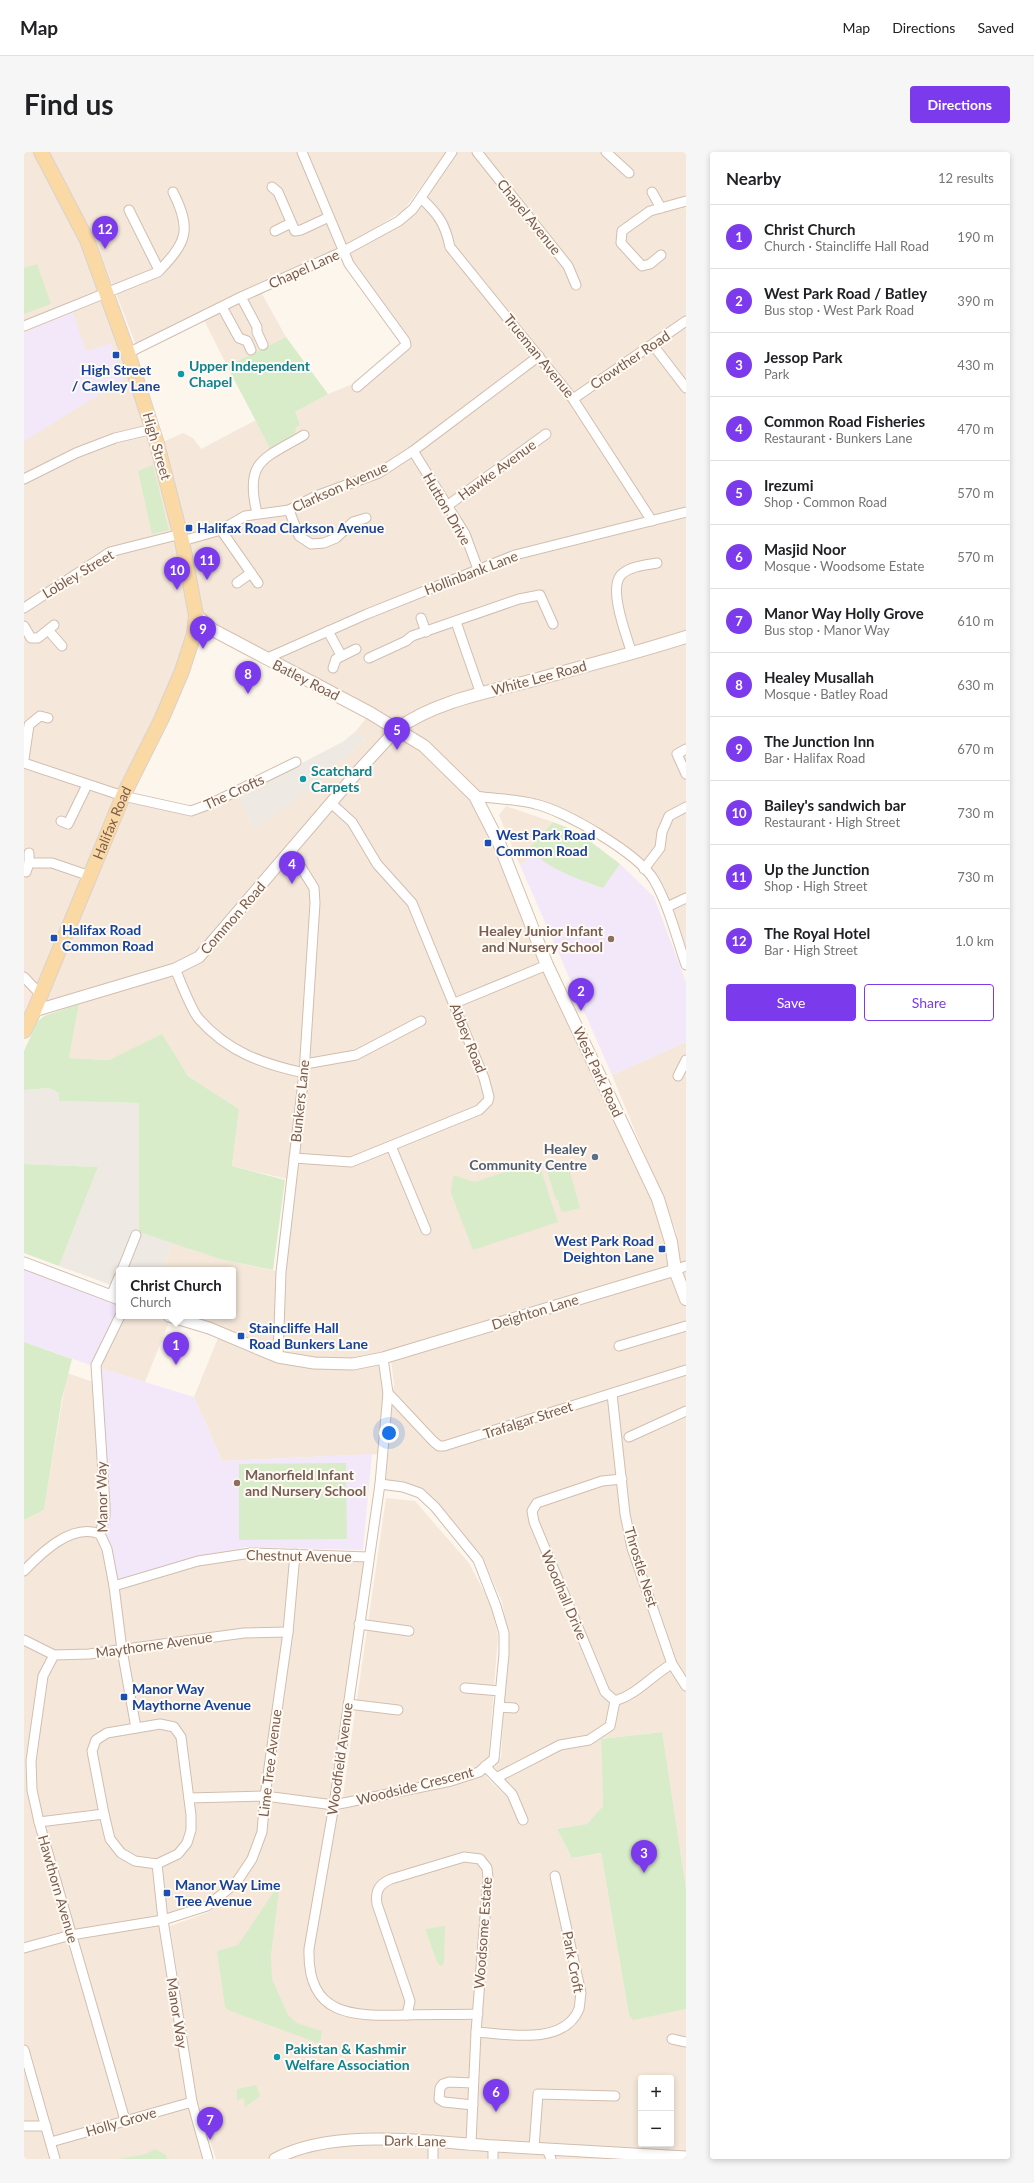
<!DOCTYPE html>
<html lang="en">
<head>
<meta charset="utf-8">
<style>
	:root { --surface:#fff; --page:#f6f6f6; --text:#202124; --muted:#757577; --line:#e0e0e0; --accent:#7c3aed }
	body { margin:0; font-family:Lato,sans-serif; background:var(--page); color:var(--text) }
	.controls { position:absolute; right:12px; bottom:12px; display:grid; overflow:hidden; border-radius:4px; box-shadow:0 2px 6px #0003 }
	.controls button { width:36px; height:36px; display:grid; place-items:center; padding:0; border:0; border-bottom:1px solid var(--line); background:var(--surface); color:var(--text); font:20px sans-serif }
	.you { position:absolute; left:365px; top:1281px; width:14px; height:14px; margin:-10px; border:3px solid #fff; border-radius:50%; background:#1a73e8; box-shadow:0 0 0 6px #1a73e833 }
	.badge { display:grid; place-items:center; width:26px; height:26px; border-radius:50%; background:var(--accent); color:#fff; font-size:13px; font-weight:700 }
	.pin { position:absolute; translate:-50% -33px; filter:drop-shadow(0 1px 2px #0008) }
	.pin::after { content:''; position:absolute; top:21px; width:14px; height:12px; background:inherit; clip-path:polygon(0 0,100% 0,50% 100%) }
	.popup { position:absolute; left:92px; top:1115px; width:120px; height:52px; box-sizing:border-box; display:grid; place-content:center; border-radius:4px; background:var(--surface); filter:drop-shadow(0 1px 3px #0005); font-size:13px; white-space:nowrap; color:var(--muted) }
	.popup b { font-size:15px; color:var(--text) }
	.popup::after { content:''; position:absolute; left:50%; top:100%; margin-left:-8px; border:8px solid transparent; border-top-color:var(--surface) }
	.list { margin:0; padding:0; list-style:none }
	h2 { display:flex; justify-content:space-between; align-items:center; height:52px; margin:0; padding:0 16px; font-size:17px }
	h2 small { font-size:13px; font-weight:400; color:var(--muted) }
	.list li { display:grid; grid-template-columns:26px 1fr auto; gap:12px; align-items:center; box-sizing:border-box; height:64px; padding:0 16px; border-top:1px solid var(--line) }
	.list b { display:block; font-size:15px; white-space:nowrap }
	.list p { margin:0; font-size:13px; white-space:nowrap; color:var(--muted) }
	.list em { font-size:13px; font-style:normal; color:var(--muted) }
	.actions { display:flex; gap:8px; padding:12px 16px }
	.actions a { flex:1; padding:9px 0; border:1px solid var(--accent); border-radius:4px; text-align:center; font-size:14px; color:var(--accent) }
	.actions .main { background:var(--accent); color:#fff }
	.map { position:relative; flex:none; width:662px; height:2007px; overflow:hidden; border-radius:4px }
	header { display:flex; align-items:center; gap:24px; box-sizing:border-box; height:56px; padding:0 20px; background:var(--surface); border-bottom:1px solid var(--line) }
	header strong { font-size:19px }
	nav { display:flex; gap:22px; margin-inline-start:auto; font-size:14px }
	.intro { display:flex; align-items:center; justify-content:space-between; box-sizing:border-box; height:96px; padding:0 24px }
	h1 { margin:0; font-size:28px }
	.button { padding:10px 18px; border-radius:4px; background:var(--accent); color:#fff; font-size:14px; font-weight:700 }
	main { display:flex; gap:24px; padding:0 24px }
	aside { flex:1; background:var(--surface); border-radius:4px; box-shadow:0 2px 6px #0003 }
	.map>svg:first-child { display:block }
	.residential { fill:#f5e8da; fill-rule:evenodd }
	.commercial { fill:#fde8e0 }
	.industrial { fill:#efe9e4 }
	.education { fill:#f3e8fa }
	.green { fill:#d8ecc9 }
	.lines { fill:none; stroke-linecap:round; stroke-linejoin:round }
	.minor-casing { stroke:#d1beb0; stroke-width:11 }
	.tertiary-casing { stroke:#d1beb0; stroke-width:13 }
	.secondary-casing { stroke:#d6c0b0; stroke-width:14 }
	.primary-casing { stroke:#dad1cd; stroke-width:16 }
	.minor { stroke:#fff; stroke-width:9 }
	.tertiary { stroke:#fff; stroke-width:11 }
	.secondary { stroke:#fff; stroke-width:12 }
	.primary { stroke:#fbd9a5; stroke-width:14 }
	.transit-dot { fill:#1a4fb4; stroke:#fffaf3; stroke-width:1.5 }
	.culture-dot { fill:#0f9aa8; stroke:#fffaf3; stroke-width:1.5 }
	.education-dot { fill:#8d6e63; stroke:#fffaf3; stroke-width:1.5 }
	.service-dot { fill:#5c6f8a; stroke:#fffaf3; stroke-width:1.5 }
	.labels { text-anchor:middle; stroke-width:4; stroke-linejoin:round; paint-order:stroke }
	.street-label { font-size:14px; fill:#7a5c4d; stroke:#fffaf3 }
	.culture-label { font-size:14px; font-weight:bold; fill:#0d838f; stroke:#fffaf3; text-anchor:start }
	.transit-label { font-size:14px; font-weight:bold; fill:#164399; stroke:#fffaf3; text-anchor:start }
	.education-label { font-size:14px; font-weight:bold; fill:#785e54; stroke:#fffaf3; text-anchor:end }
	.service-label { font-size:14px; font-weight:bold; fill:#4e5e75; stroke:#fffaf3; text-anchor:end }
</style>
</head>
<body>
<header>
<strong>Map</strong>
<nav><a>Map</a><a>Directions</a><a>Saved</a></nav>
</header>
<div class="intro"><h1>Find us</h1><a class="button">Directions</a></div>
<main>
<div class="map">
<svg width="662" height="2007" viewBox="0 0 662 2007">
	<rect width="100%" height="100%" fill="#fdf6ec"/>
	<g class="residential">
		<path d="M0 0H17L38 38 134 292 159 281 169 286 177 297 232 268 247 296 271 260 304 242 336 229 385 191 326 108V99L375 69 428 0H662V813L632 724 608 698 602 700 512 652 452 644 634 1047 651 1118 359 1206 364 1241 358 1302 198 1309 170 1245 196 1181 147 1165 121 1230 72 1215 96 1164H209V1118H138L148 1090 199 1108 257 1120 267 1028 208 1014 215 957 164 924 138 883 85 908 45 906 56 847 10 859 0 879ZM172 463 346 561 332 579 341 588 309 615 312 619 230 677 215 643 172 663 99 644 170 482Z"/>
		<path d="M26 0H422L380 58 325 92 233 133 262 185 203 214 178 164 111 191 71 87Z"/>
		<path d="M482 654 529 670 506 695 510 702 496 713 475 663Z"/>
		<path d="M662 890V1737L637 1580 577 1587 579 1654 563 1672 533 1677 548 1706 577 1701 605 1863 609 1867 662 1857V2007H192L172 1946 146 1774 185 1760 216 1735 235 1706 247 1649 317 1658 362 1346 391 1349 445 1411 467 1453 474 1484 463 1626 483 1645 493 1644 469 1613 477 1605 484 1482 478 1450 457 1402 399 1339 362 1328 370 1232 367 1209 657 1121 652 1079 588 923ZM617 1926H647V1992H617Z"/>
		<path d="M43 1221 72 1231 174 1409 227 1401 344 1405 310 1653 241 1644 238 1680 212 1731 183 1754 139 1769 168 1950 184 2007H0V1368L20 1358Z"/>
	</g>
	<path class="commercial" d="M0 828 10 840 0 861Z"/>
	<g class="industrial">
		<path d="M332 579 341 588 309 615 312 620 230 677 215 644 320 589Z"/>
		<path d="M25 936 35 941 36 949 115 951V1080L148 1090 138 1118H95V1136L35 1114 74 1015 0 1012V938Z"/>
	</g>
	<g class="education">
		<path d="M49 160 62 199 87 191 99 228 0 289V181Z"/>
		<path d="M510 702 546 723 579 736 596 712 630 745 662 830V890L588 923 496 713Z"/>
		<path d="M0 1111 95 1147V1164L72 1215 170 1245 198 1309 348 1302 339 1398 221 1395 90 1434 78 1373 72 1215 0 1190Z"/>
	</g>
	<g class="green">
		<path d="M13 112 27 152 0 162V116Z"/>
		<path d="M262 185 304 242 271 260 276 273 272 275 271 282 246 296 203 214Z"/>
		<path d="M129 313 145 378 128 382 114 319Z"/>
		<path d="M529 670 554 680 596 712 579 736C557 728 517 715 506 695Z"/>
		<path d="M55 852 45 906 85 908 138 882 164 924 215 957 208 1014 261 1028 249 1118 199 1108 115 1080V951L35 949V941L25 936 0 938V899L13 870 20 864Z"/>
		<path d="M514 1009 534 1070 449 1098 427 1041 429 1023 451 1030Z"/>
		<path d="M0 1012 74 1015 35 1114 0 1101Z"/>
		<path d="M544 1013 556 1056 541 1060 537 1059 534 1048H532L523 1019Z"/>
		<path d="M0 1190 48 1207 38 1246 20 1358 0 1368Z"/>
		<path d="M322 1311 323 1387 215 1388V1312Z"/>
		<path d="M638 1580 662 1737V1857L609 1868 605 1863 577 1701 548 1706 533 1677 563 1672 579 1654 577 1587Z"/>
		<path d="M253 1735 255 1738 247 1803 248 1827 264 1863 273 1871 298 1879 297 1887 294 1891 204 1858 201 1855 193 1799 214 1793Z"/>
		<path d="M421 1774 420 1811 417 1814 414 1812 401 1777Z"/>
		<path d="M232 1933 236 1944 221 1955 220 1946 213 1948V1937Z"/>
		<path d="M131 1997 142 2003 143 2007H94L122 2002Z"/>
	</g>
	<g class="lines">
		<g class="minor-casing">
			<g id="minor">
				<path d="M278 0 325 112 381 189 382 193 333 235"/>
				<path d="M453 0 544 114 552 133"/>
				<path d="M582 0 605 21"/>
				<path d="M248 35 254 40 271 79 277 78 305 65"/>
				<path d="M628 40 637 56"/>
				<path d="M397 46C414 62 421 71 426 95L549 247 628 369"/>
				<path d="M105 58 135 118"/>
				<path d="M251 79 267 71"/>
				<path d="M637 103 626 112 618 114 597 91 598 79 626 59 662 49"/>
				<path d="M217 145 233 175V180L239 193"/>
				<path d="M198 155 215 186 223 189 227 198"/>
				<path d="M0 174 134 120C163 90 168 78 149 40"/>
				<path d="M629 193 662 236"/>
				<path d="M104 201 217 145 320 99 375 69 389 57 428 0"/>
				<path d="M549 247 662 169"/>
				<path d="M389 299 441 382 454 417"/>
				<path d="M0 327 52 301 91 286 129 277"/>
				<path d="M423 354 522 282"/>
				<path d="M265 358 275 384 287 392 300 391 312 386 329 370 342 366"/>
				<path d="M233 361C220 308 240 307 280 283"/>
				<path d="M197 378 234 431"/>
				<path d="M158 389 197 378 221 364 265 358 292 344 355 321 389 299 515 204"/>
				<path d="M213 431 227 421"/>
				<path d="M0 456 86 400 157 382"/>
				<path d="M397 466 402 480"/>
				<path d="M432 470 457 542"/>
				<path d="M0 474 7 486H14L30 473"/>
				<path d="M25 479 38 494"/>
				<path d="M304 479 317 503"/>
				<path d="M608 502C603 485 583 435 598 422 607 414 622 413 633 411"/>
				<path d="M345 506 382 489 388 484 495 447 516 443 529 472"/>
				<path d="M241 507 343 462 491 403 662 360"/>
				<path d="M309 516 312 507 332 497"/>
				<path d="M662 597 653 602 662 622"/>
				<path d="M0 607 5 573 16 564 24 566"/>
				<path d="M0 611 99 644 167 659 186 652 272 610"/>
				<path d="M451 644C471 647 492 647 511 652 541 659 614 701 630 728 645 754 652 784 662 813"/>
				<path d="M37 669 44 672 63 633"/>
				<path d="M5 711H28L66 724"/>
				<path d="M620 717 636 696 638 680 645 664 662 655"/>
				<path d="M2 720 5 711V701"/>
				<path d="M643 755 662 746"/>
				<path d="M151 817C157 830 167 858 175 867 204 900 239 912 280 921"/>
				<path d="M0 825 17 843"/>
				<path d="M431 851 523 813"/>
				<path d="M281 912 332 903 397 869"/>
				<path d="M654 924 662 908"/>
				<path d="M367 994 402 1078"/>
				<path d="M270 1006 327 1010 455 958 464 949 465 945 460 926 388 751 353 712 328 670 308 652"/>
				<path d="M98 1118 112 1083"/>
				<path d="M651 1118 662 1114"/>
				<path d="M87 1144 95 1125"/>
				<path d="M96 1164 72 1213 81 1353V1364L76 1382 83 1397 90 1434 98 1498 112 1576"/>
				<path d="M595 1194 662 1174"/>
				<path d="M254 1205 257 1120 280 921 291 751 290 736 267 699"/>
				<path d="M359 1206 364 1241 356 1332 310 1653 285 1797C283 1866 330 1864 383 1863 406 1862 430 1863 454 1862"/>
				<path d="M364 1241 409 1289 415 1294H420L662 1218"/>
				<path d="M588 1242 601 1362 608 1396 648 1512 662 1534"/>
				<path d="M605 1285 662 1259"/>
				<path d="M598 1327 578 1329 513 1351 508 1359 510 1370 581 1540 591 1549C614 1542 628 1523 648 1512"/>
				<path d="M0 1419C18 1400 48 1371 76 1382"/>
				<path d="M90 1434 174 1409 227 1401 344 1405"/>
				<path d="M335 1472 385 1479"/>
				<path d="M0 1488 30 1503 65 1502 220 1481 264 1480"/>
				<path d="M30 1503 19 1524 7 1609 8 1638 15 1670 101 1968"/>
				<path d="M441 1536 476 1539"/>
				<path d="M324 1552 374 1558"/>
				<path d="M475 1555 490 1556"/>
				<path d="M136 1572 150 1575 157 1585 167 1663V1678L163 1691 154 1702 133 1712 111 1709 97 1701 86 1687 80 1662 68 1599 72 1588 83 1581Z"/>
				<path d="M461 1614 488 1642 499 1668"/>
				<path d="M474 1625 536 1593 565 1588 586 1574 591 1549"/>
				<path d="M165 1646 241 1644 310 1653 427 1629 455 1620 470 1607 480 1502V1481L472 1454 454 1408 411 1355 396 1341 379 1335 356 1332"/>
				<path d="M15 1670 80 1662"/>
				<path d="M133 1712 139 1768 168 1950 184 2007"/>
				<path d="M0 1796 47 1783 139 1768 183 1754 212 1731 228 1707 238 1680 241 1644 264 1480 271 1402"/>
				<path d="M383 1863 386 1849 353 1752C351 1739 355 1732 367 1727L440 1705 456 1707 463 1716 464 1726 452 1880 447 1991"/>
				<path d="M452 1880C483 1882 540 1894 555 1857 556 1852 556 1846 557 1841L531 1724"/>
				<path d="M648 1887 662 1890"/>
				<path d="M0 1898 31 2007"/>
				<path d="M449 1953 420 1950 415 1947 416 1936 419 1932 425 1930 449 1931"/>
				<path d="M0 1974H22"/>
				<path d="M409 1988V2007"/>
				<path d="M27 1990 168 1950"/>
				<path d="M469 1994V2007"/>
				<path d="M510 1996 514 1942 591 1944"/>
				<path d="M523 1997 527 2007"/>
			</g>
		</g>
		<g class="tertiary-casing">
			<g id="tertiary">
				<path d="M10 859 151 817 175 805 336 617 373 577"/>
				<path d="M0 1111 95 1147"/>
				<path d="M145 1164 185 1176 254 1205 290 1211 329 1212 359 1206 651 1118"/>
				<path d="M251 2007C310 1975 406 1990 471 1994 535 1998 598 2001 662 2005"/>
			</g>
		</g>
		<g class="secondary-casing">
			<g id="secondary">
				<path d="M172 463 189 478 346 561 400 594 451 644 475 691 523 813 634 1047 647 1090 651 1118 662 1147"/>
				<path d="M373 577C412 549 464 540 510 528 561 514 612 501 662 485"/>
			</g>
		</g>
		<g class="primary-casing">
			<g id="primary">
				<path id="s1" d="M0 879 10 859 99 644 138 566 158 519 170 482 172 463 158 389 133 292 104 201 63 88 17 0"/>
			</g>
		</g>
		<use href="#minor" class="minor"/>
		<use href="#tertiary" class="tertiary"/>
		<use href="#secondary" class="secondary"/>
		<use href="#primary" class="primary"/>
	</g>
	<g class="transit-dot">
		<rect x="88" y="199" width="8" height="8" rx="2"/>
		<rect x="161" y="372" width="8" height="8" rx="2"/>
		<rect x="460" y="687" width="8" height="8" rx="2"/>
		<rect x="26" y="782" width="8" height="8" rx="2"/>
		<rect x="634" y="1093" width="8" height="8" rx="2"/>
		<rect x="213" y="1180" width="8" height="8" rx="2"/>
		<rect x="96" y="1541" width="8" height="8" rx="2"/>
		<rect x="139" y="1737" width="8" height="8" rx="2"/>
	</g>
	<g class="culture-dot">
		<circle cx="157" cy="222" r="4"/>
		<circle cx="279" cy="627" r="4"/>
		<circle cx="253" cy="1905" r="4"/>
	</g>
	<g class="education-dot">
		<circle cx="587" cy="787" r="4"/>
		<circle cx="213" cy="1331" r="4"/>
	</g>
	<circle class="service-dot" cx="571" cy="1005" r="4"/>
	<g class="labels">
		<g class="street-label">
			<text transform="translate(505 65) rotate(51)" y="5">Chapel Avenue</text>
			<text transform="translate(280 117) rotate(-24)" y="5">Chapel Lane</text>
			<text transform="translate(515 204) rotate(51)" y="5">Trueman Avenue</text>
			<text transform="translate(606 208) rotate(-34)" y="5">Crowther Road</text>
			<text transform="translate(133 294) rotate(74)" y="5">High Street</text>
			<text transform="translate(473 318) rotate(-36)" y="5">Hawke Avenue</text>
			<text transform="translate(316 335) rotate(-24)" y="5">Clarkson Avenue</text>
			<text transform="translate(423 357) rotate(60)" y="5">Hutton Drive</text>
			<text transform="translate(447 421) rotate(-21)" y="5">Hollinbank Lane</text>
			<text transform="translate(54 422) rotate(-31)" y="5">Lobley Street</text>
			<text transform="translate(515 526) rotate(-15)" y="5">White Lee Road</text>
			<text transform="translate(282 528) rotate(27)" y="5">Batley Road</text>
			<text transform="translate(210 640) rotate(-25)" y="5">The Crofts</text>
			<text dy="5" stroke="none"><textPath href="#s1" startOffset="226">Halifax Road</textPath></text>
			<text transform="translate(209 766) rotate(-49)" y="5">Common Road</text>
			<text transform="translate(444 886) rotate(68)" y="5">Abbey Road</text>
			<text transform="translate(574 920) rotate(65)" y="5">West Park Road</text>
			<text transform="translate(276 949) rotate(-84)" y="5">Bunkers Lane</text>
			<text transform="translate(511 1160) rotate(-17)" y="5">Deighton Lane</text>
			<text transform="translate(504 1268) rotate(-18)" y="5">Trafalgar Street</text>
			<text transform="translate(78 1345) rotate(-91)" y="5">Manor Way</text>
			<text transform="translate(275 1404) rotate(1)" y="5">Chestnut Avenue</text>
			<text transform="translate(617 1415) rotate(73)" y="5">Throstle Nest</text>
			<text transform="translate(540 1443) rotate(67)" y="5">Woodhall Drive</text>
			<text transform="translate(130 1493) rotate(-8)" y="5">Maythorne Avenue</text>
			<text transform="translate(316 1607) rotate(-82)" y="5">Woodfield Avenue</text>
			<text transform="translate(246 1611) rotate(-83)" y="5">Lime Tree Avenue</text>
			<text transform="translate(391 1634) rotate(-14)" y="5">Woodside Crescent</text>
			<text transform="translate(34 1737) rotate(74)" y="5">Hawthorn Avenue</text>
			<text transform="translate(459 1781) rotate(-86)" y="5">Woodsome Estate</text>
			<text transform="translate(549 1810) rotate(79)" y="5">Park Croft</text>
			<text transform="translate(153 1861) rotate(81)" y="5">Manor Way</text>
			<text transform="translate(97 1970) rotate(-16)" y="5">Holly Grove</text>
			<text transform="translate(391 1989) rotate(1)" y="5">Dark Lane</text>
		</g>
		<g class="culture-label">
			<text x="165" y="219">Upper Independent<tspan x="165" dy="16">Chapel</tspan></text>
			<text x="287" y="624">Scatchard<tspan x="287" dy="16">Carpets</tspan></text>
			<text x="261" y="1902">Pakistan &amp; Kashmir<tspan x="261" dy="16">Welfare Association</tspan></text>
		</g>
		<g class="transit-label">
			<text x="92" y="223" text-anchor="middle">High Street<tspan x="92" dy="16">/ Cawley Lane</tspan></text>
			<text x="173" y="381">Halifax Road Clarkson Avenue</text>
			<text x="472" y="688">West Park Road<tspan x="472" dy="16">Common Road</tspan></text>
			<text x="38" y="783">Halifax Road<tspan x="38" dy="16">Common Road</tspan></text>
			<text x="630" y="1094" text-anchor="end">West Park Road<tspan x="630" dy="16">Deighton Lane</tspan></text>
			<text x="225" y="1181">Staincliffe Hall<tspan x="225" dy="16">Road Bunkers Lane</tspan></text>
			<text x="108" y="1542">Manor Way<tspan x="108" dy="16">Maythorne Avenue</tspan></text>
			<text x="151" y="1738">Manor Way Lime<tspan x="151" dy="16">Tree Avenue</tspan></text>
		</g>
		<g class="education-label">
			<text x="579" y="784">Healey Junior Infant<tspan x="579" dy="16">and Nursery School</tspan></text>
			<text x="221" y="1328" text-anchor="start">Manorfield Infant<tspan x="221" dy="16">and Nursery School</tspan></text>
		</g>
		<g class="service-label">
			<text x="563" y="1002">Healey<tspan x="563" dy="16">Community Centre</tspan></text>
		</g>
	</g>
</svg>
<div class="controls">
<button>+</button>
<button>−</button>
</div>
<div class="you"></div>
<div class="pin badge" style="left:152px;top:1213px">1</div>
<div class="popup"><b>Christ Church</b>Church</div>
<div class="pin badge" style="left:557px;top:859px">2</div>
<div class="pin badge" style="left:620px;top:1721px">3</div>
<div class="pin badge" style="left:268px;top:732px">4</div>
<div class="pin badge" style="left:373px;top:598px">5</div>
<div class="pin badge" style="left:472px;top:1960px">6</div>
<div class="pin badge" style="left:186px;top:1988px">7</div>
<div class="pin badge" style="left:224px;top:542px">8</div>
<div class="pin badge" style="left:179px;top:497px">9</div>
<div class="pin badge" style="left:153px;top:438px">10</div>
<div class="pin badge" style="left:183px;top:428px">11</div>
<div class="pin badge" style="left:81px;top:97px">12</div>
</div>
<aside>
<h2>Nearby<small>12 results</small></h2>
<ul class="list">
<li><span class="badge">1</span><div><b>Christ Church</b><p>Church · Staincliffe Hall Road</p></div><em>190 m</em></li>
<li><span class="badge">2</span><div><b>West Park Road / Batley</b><p>Bus stop · West Park Road</p></div><em>390 m</em></li>
<li><span class="badge">3</span><div><b>Jessop Park</b><p>Park</p></div><em>430 m</em></li>
<li><span class="badge">4</span><div><b>Common Road Fisheries</b><p>Restaurant · Bunkers Lane</p></div><em>470 m</em></li>
<li><span class="badge">5</span><div><b>Irezumi</b><p>Shop · Common Road</p></div><em>570 m</em></li>
<li><span class="badge">6</span><div><b>Masjid Noor</b><p>Mosque · Woodsome Estate</p></div><em>570 m</em></li>
<li><span class="badge">7</span><div><b>Manor Way Holly Grove</b><p>Bus stop · Manor Way</p></div><em>610 m</em></li>
<li><span class="badge">8</span><div><b>Healey Musallah</b><p>Mosque · Batley Road</p></div><em>630 m</em></li>
<li><span class="badge">9</span><div><b>The Junction Inn</b><p>Bar · Halifax Road</p></div><em>670 m</em></li>
<li><span class="badge">10</span><div><b>Bailey's sandwich bar</b><p>Restaurant · High Street</p></div><em>730 m</em></li>
<li><span class="badge">11</span><div><b>Up the Junction</b><p>Shop · High Street</p></div><em>730 m</em></li>
<li><span class="badge">12</span><div><b>The Royal Hotel</b><p>Bar · High Street</p></div><em>1.0 km</em></li>
</ul>
<div class="actions"><a class="main">Save</a><a>Share</a></div>
</aside>
</main>
</body>
</html>
